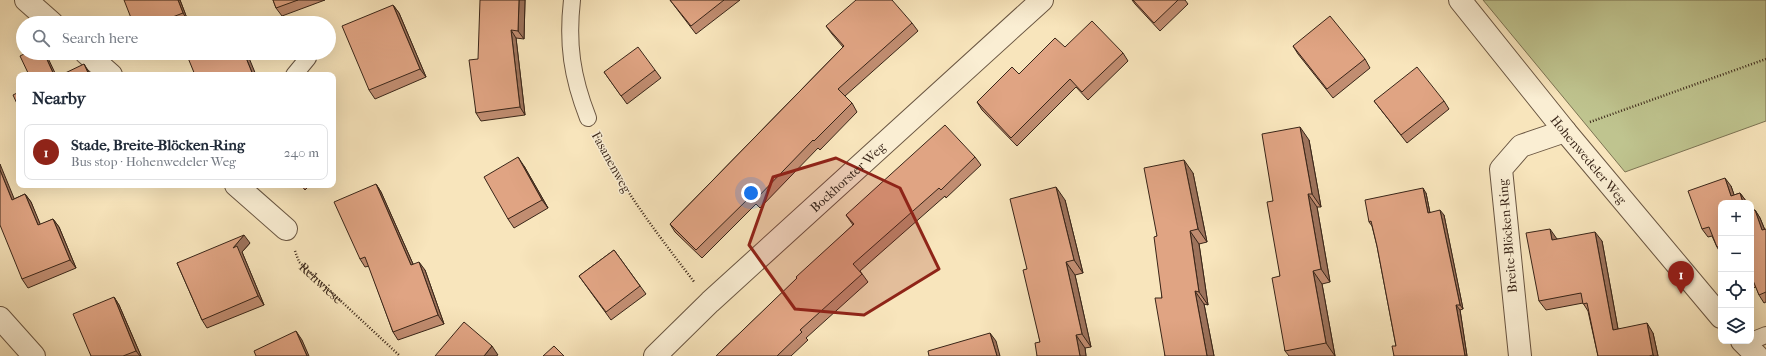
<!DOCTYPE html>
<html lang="en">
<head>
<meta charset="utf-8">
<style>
	:root { --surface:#fff; --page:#f2f2f3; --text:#1f2937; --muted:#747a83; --line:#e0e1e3; --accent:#8f2418 }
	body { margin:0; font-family:"IM FELL French Canon",serif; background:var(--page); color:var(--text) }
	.controls { position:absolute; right:12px; bottom:12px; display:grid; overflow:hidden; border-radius:8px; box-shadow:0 4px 16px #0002 }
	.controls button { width:36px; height:36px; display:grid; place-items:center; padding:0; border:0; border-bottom:1px solid var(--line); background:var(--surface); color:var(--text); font:20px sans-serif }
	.you { position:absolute; left:751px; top:193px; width:14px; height:14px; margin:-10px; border:3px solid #fff; border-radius:50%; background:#1a73e8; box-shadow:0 0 0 6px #1a73e833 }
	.badge { display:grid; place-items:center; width:26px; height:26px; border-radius:50%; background:var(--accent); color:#fff; font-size:13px; font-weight:700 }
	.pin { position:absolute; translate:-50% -33px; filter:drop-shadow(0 1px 2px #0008) }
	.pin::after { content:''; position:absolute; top:21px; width:14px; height:12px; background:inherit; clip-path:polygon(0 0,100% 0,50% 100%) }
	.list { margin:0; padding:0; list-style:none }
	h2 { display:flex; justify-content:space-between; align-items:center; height:52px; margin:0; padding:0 16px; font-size:17px }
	h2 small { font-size:13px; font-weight:400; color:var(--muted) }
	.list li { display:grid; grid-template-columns:26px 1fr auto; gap:12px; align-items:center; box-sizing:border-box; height:56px; margin:0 8px 8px; padding:0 8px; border:1px solid var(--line); border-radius:8px }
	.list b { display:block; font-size:15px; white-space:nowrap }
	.list p { margin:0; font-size:13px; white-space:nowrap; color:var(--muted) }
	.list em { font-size:13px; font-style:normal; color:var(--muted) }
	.icon { flex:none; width:22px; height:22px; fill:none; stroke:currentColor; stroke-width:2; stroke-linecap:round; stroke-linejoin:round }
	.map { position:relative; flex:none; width:1766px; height:356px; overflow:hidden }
	.search { position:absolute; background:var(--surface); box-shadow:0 4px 16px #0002; left:16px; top:16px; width:320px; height:44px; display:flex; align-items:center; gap:10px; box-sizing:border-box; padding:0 14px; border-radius:22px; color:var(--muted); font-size:15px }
	.panel { position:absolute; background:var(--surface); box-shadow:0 4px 16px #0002; left:16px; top:72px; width:320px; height:116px; border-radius:8px }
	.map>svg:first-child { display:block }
	.green { fill:#bfc48f; stroke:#7c7454 }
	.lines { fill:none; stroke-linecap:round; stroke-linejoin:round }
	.service-casing { stroke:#695541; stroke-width:18 }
	.minor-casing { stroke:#695541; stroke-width:24 }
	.tertiary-casing { stroke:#695541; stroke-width:24 }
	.path { stroke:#392518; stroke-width:2.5; stroke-dasharray:1 2; stroke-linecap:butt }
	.service { stroke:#faeed3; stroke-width:16 }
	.minor { stroke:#faeed3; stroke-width:22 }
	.tertiary { stroke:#faeed3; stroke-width:22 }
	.wall { fill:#c18d71; stroke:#392518 }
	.shaded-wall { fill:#9d735c; stroke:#392518 }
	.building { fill:#e0a483; stroke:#392518 }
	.marked { fill:#8f2418; fill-opacity:0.2; stroke:#8f2418; stroke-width:3; stroke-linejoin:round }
	.labels { text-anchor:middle; stroke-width:3; stroke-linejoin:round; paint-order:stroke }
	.street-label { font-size:13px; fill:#392518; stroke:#faeed3 }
</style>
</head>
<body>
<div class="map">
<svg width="1766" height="356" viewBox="0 0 1766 356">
	<rect width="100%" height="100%" fill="#f8e5bc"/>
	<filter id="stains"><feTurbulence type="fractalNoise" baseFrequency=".005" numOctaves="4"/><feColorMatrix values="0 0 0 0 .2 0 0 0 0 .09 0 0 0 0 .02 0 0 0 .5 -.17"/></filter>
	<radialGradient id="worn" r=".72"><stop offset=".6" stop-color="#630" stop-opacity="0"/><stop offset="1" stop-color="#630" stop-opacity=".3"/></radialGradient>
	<path class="green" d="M1483 0H1766V121L1625 172Z"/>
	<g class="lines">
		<g class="service-casing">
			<g id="service">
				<path d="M572 0C567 44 572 77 588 118"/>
				<path d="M294 75 308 58"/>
				<path d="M1751 341 1766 335"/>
			</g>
		</g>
		<g class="minor-casing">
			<g id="minor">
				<path d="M26 0 52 23"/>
				<path d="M86 53 111 75"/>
				<path d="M236 185 286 229"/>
				<path d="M0 318 34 356"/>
				<path id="s2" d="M655 356 710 302 1042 0"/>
				<path d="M1520 356 1501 169 1521 146 1565 131"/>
			</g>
		</g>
		<g class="tertiary-casing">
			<g id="tertiary">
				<path id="s3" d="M1460 0 1565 131 1721 317"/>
				<path d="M1742 341 1757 356"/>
			</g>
		</g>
		<g class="path">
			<path d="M1590 122 1766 59"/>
			<path d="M597 136C622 189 659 236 695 283"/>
			<path id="s1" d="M295 251 299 262 400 356"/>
		</g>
		<use href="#service" class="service"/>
		<use href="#minor" class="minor"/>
		<use href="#tertiary" class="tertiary"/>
	</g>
	<g class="wall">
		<path d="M180 0 188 21 183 23H133Z"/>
		<path d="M273 0H325L282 16 276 8Z"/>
		<path d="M525 0 524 39 516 38 525 115 481 121 476 113 478 59Z"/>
		<path d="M670 0H740L696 34Z"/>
		<path d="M1132 0H1185L1188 4 1160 31 1135 4Z"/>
		<path d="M393 5 399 13 426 77 375 99 369 90Z"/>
		<path d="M912 23 918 31 845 96 852 103 857 112 820 150 818 148 760 208 756 204 702 258 675 232 670 224 843 47 832 34 826 26Z"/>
		<path d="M1293 46 1365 59 1370 68 1333 98 1298 54Z"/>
		<path d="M1065 47 1123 53 1128 61 1088 100 1076 87 1017 146 982 110 977 102 1019 74Z"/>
		<path d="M655 70 661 78 627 104 604 72Z"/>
		<path d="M1374 101H1444L1449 109 1407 143Z"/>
		<path d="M1309 140 1321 207H1317L1330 282 1322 284 1335 356H1289L1285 351 1280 276 1273 201Z"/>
		<path d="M975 157 981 165 946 198 945 196 860 271 868 282 806 338 808 340 791 356H716L853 225 846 215Z"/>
		<path d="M524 166 548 208 514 228 508 219Z"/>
		<path d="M1193 173 1207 242 1199 244 1208 305 1204 304 1214 356H1165L1162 298 1157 236Z"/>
		<path d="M376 184 381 192 413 264 425 270 444 324 398 340 393 332 369 266 365 267 360 259Z"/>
		<path d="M301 185H310L305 190Z"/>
		<path d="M1731 186 1734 195 1740 193 1746 201 1721 203V254L1717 247 1712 236 1708 237 1702 229Z"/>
		<path d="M1426 193 1430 213 1444 215 1463 309 1460 310 1467 356H1394L1396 346 1377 246 1372 226 1369 222Z"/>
		<path d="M25 194 31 202 40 225 53 219 59 227 76 268 28 288 22 279 14 199Z"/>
		<path d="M1065 200 1083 273 1075 275 1091 347 1085 348 1086 356H1037L1040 342 1027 269Z"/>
		<path d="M1755 210 1760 218 1765 230 1766 229V302L1764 303 1759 295 1756 287 1753 288 1751 286V211Z"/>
		<path d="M1557 239 1602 241 1618 329 1653 333 1658 356H1598L1588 311 1583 303 1546 310 1539 301Z"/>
		<path d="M250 243 242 252 264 305 207 328 202 320 177 263Z"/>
		<path d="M614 250 646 294 611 320 579 276Z"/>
		<path d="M114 297 119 305 141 356H91Z"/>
	</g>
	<g class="shaded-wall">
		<path d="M178 0H180L188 21 183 13Z"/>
		<path d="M519 0H525L524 39 518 31Z"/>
		<path d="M393 5 399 13 426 77 420 69Z"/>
		<path d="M511 30 516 38 525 115 520 107Z"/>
		<path d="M44 53H45L46 54 56 75H54Z"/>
		<path d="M244 53H247L256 75H253Z"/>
		<path d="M84 64 89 72 91 75H89Z"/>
		<path d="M1300 127 1309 140 1321 207 1312 194Z"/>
		<path d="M518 157 524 166 548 208 542 200Z"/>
		<path d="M1184 160 1193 173 1207 242 1198 229Z"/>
		<path d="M0 164 18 208 12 200 0 170Z"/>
		<path d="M1725 178 1731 186 1737 203 1731 196Z"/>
		<path d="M376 184 381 192 417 273 411 265Z"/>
		<path d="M1056 187 1065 200 1083 273 1074 260Z"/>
		<path d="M1423 188 1426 193 1431 218 1428 213Z"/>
		<path d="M1740 193 1746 201V203H1743Z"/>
		<path d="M25 194 31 202 44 233 38 225Z"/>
		<path d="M1308 194 1317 207 1330 282 1321 269Z"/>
		<path d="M1440 210 1444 215 1463 309 1460 305Z"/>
		<path d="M1755 210 1760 218 1766 233 1762 230Z"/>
		<path d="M53 219 59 227 76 268 70 260Z"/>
		<path d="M1550 229 1557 239 1559 249 1552 240Z"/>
		<path d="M1190 231 1199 244 1208 305 1199 292Z"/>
		<path d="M1595 232 1602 241 1620 340 1613 330Z"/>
		<path d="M244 235 250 243 242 252 264 305 258 296 233 248Z"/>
		<path d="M419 262 425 270 444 324 438 315Z"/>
		<path d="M1066 262 1075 275 1091 347 1082 334Z"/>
		<path d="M1313 271 1322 284 1335 356 1326 343Z"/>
		<path d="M1195 291 1204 304 1214 356H1207Z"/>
		<path d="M114 297 119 305 141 356H140L136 351Z"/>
		<path d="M1456 305 1460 310 1467 356H1465Z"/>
		<path d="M1647 323 1653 333 1658 356H1654L1653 355Z"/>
		<path d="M296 331 302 340 309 356H307Z"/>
		<path d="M990 333 996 341 1000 356H997Z"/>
		<path d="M1076 335 1085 348 1086 356H1080Z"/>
		<path d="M492 346 498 355 496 356H484Z"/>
	</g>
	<g class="building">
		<path d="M124 0H178L183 13 157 23H133Z"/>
		<path d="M273 0H298L276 8Z"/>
		<path d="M480 0H519L518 31 511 30 520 107 476 113 469 60 478 59Z"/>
		<path d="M670 0H724L691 26Z"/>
		<path d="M856 0H892L912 23 838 89 852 103 814 141 813 140 755 200 751 196 696 250 670 224 844 46 826 26Z"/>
		<path d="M1133 0H1178L1154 23Z"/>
		<path d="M393 5 420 69 369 90 342 26Z"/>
		<path d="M1330 16 1365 59 1327 89 1293 46Z"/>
		<path d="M1092 21 1123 53 1082 92 1070 79 1011 138 977 102 1012 67 1019 74 1055 38 1065 47Z"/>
		<path d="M638 47 655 70 621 96 604 72Z"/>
		<path d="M26 53H44L54 75H29L20 56Z"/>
		<path d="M186 53H244L253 75H195Z"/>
		<path d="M84 64 89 75H61Z"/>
		<path d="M1417 67 1444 101 1401 135 1374 101Z"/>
		<path d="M19 92V108L13 95Z"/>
		<path d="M945 125 975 157 941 190 939 188 853 264 862 274 800 330 802 332 777 356H716L797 278 796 277 854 224 846 215Z"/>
		<path d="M1300 127 1312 194H1308L1321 269 1313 271 1326 343 1285 351 1272 278 1280 276 1267 202 1273 201 1262 134Z"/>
		<path d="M518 157 542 200 508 219 484 177Z"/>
		<path d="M1184 160 1198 229 1190 231 1199 292 1195 291 1207 356H1165L1155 298H1162L1154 237 1157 236 1144 168Z"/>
		<path d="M0 170 12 200 25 194 38 225 53 219 70 260 22 279 0 225Z"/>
		<path d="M1725 178 1731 196 1740 193 1743 203H1721V246L1717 247 1709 227 1702 229 1688 191Z"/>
		<path d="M376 184 411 265 419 262 438 315 393 332 365 257 360 259 334 202Z"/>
		<path d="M1056 187 1074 260 1066 262 1082 334 1076 335 1080 356H1037L1035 343 1040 342 1023 270 1027 269 1010 199Z"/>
		<path d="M1423 188 1428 213 1440 210 1460 305H1456L1465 356H1394L1392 346H1396L1377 246 1371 221 1369 222 1365 200Z"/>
		<path d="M1755 210 1762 230 1766 229V292L1759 295 1752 278H1751V211Z"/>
		<path d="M1550 229 1552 240 1595 232 1613 330 1647 323 1653 355 1649 356H1598L1587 303 1583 304 1581 293 1539 301 1526 233Z"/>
		<path d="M244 235 233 248 237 246 258 296 202 320 177 263Z"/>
		<path d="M614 250 640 286 606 312 579 276Z"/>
		<path d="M114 297 136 351 123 356H91L73 314Z"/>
		<path d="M464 322 492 346 484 356H435Z"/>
		<path d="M296 331 307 356H256L254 351Z"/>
		<path d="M990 333 997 356H929L928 351Z"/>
		<path d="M554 346 564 356H543Z"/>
	</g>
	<path class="marked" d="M836 158 900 188 939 269 864 315 795 309 749 245 773 177Z"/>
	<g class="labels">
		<g class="street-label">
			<text dy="5" stroke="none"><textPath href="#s3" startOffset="205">Hohenwedeler Weg</textPath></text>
			<text transform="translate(612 162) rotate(61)" y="5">Fasanenweg</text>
			<text dy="5" stroke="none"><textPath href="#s2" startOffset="263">Bockhorster Weg</textPath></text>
			<text transform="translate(1507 236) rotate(-95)" y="5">Breite-Blöcken-Ring</text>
			<text dy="5" stroke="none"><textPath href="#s1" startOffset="42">Rehwiese</textPath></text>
		</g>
	</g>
	<rect width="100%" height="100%" filter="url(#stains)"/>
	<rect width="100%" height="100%" fill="url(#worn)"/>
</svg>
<div class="controls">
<button>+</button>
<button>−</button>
<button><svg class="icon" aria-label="locate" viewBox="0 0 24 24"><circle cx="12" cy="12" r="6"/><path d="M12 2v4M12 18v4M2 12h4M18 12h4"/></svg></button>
<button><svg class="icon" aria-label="layers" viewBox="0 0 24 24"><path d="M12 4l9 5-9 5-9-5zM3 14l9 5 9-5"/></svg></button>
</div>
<div class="you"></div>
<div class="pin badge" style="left:1681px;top:294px">1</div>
<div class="search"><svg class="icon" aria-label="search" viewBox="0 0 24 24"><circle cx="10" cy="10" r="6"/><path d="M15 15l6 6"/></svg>Search here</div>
<section class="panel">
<h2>Nearby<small></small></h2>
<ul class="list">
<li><span class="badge">1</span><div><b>Stade, Breite-Blöcken-Ring</b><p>Bus stop · Hohenwedeler Weg</p></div><em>240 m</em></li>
</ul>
</section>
</div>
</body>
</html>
